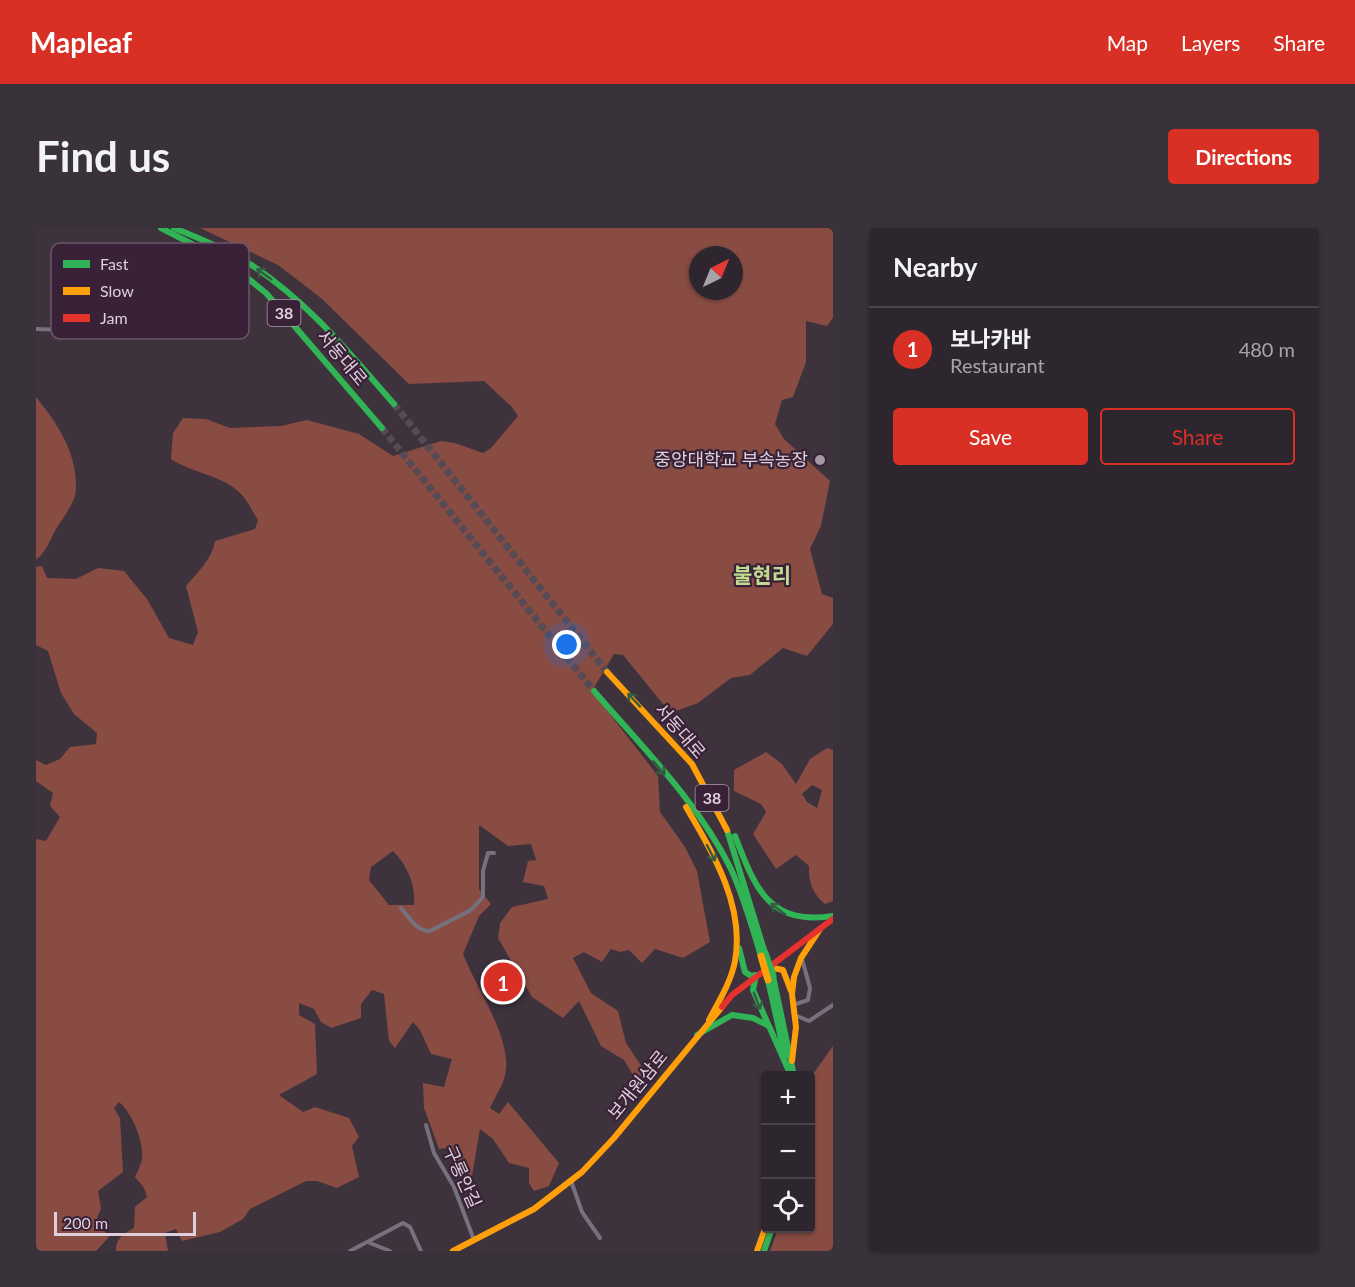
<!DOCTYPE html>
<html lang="en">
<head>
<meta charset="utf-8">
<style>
	:root { --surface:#2e262e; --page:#3a323a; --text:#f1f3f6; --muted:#a7a5aa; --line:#49434a; --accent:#d93025 }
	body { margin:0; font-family:Lato,"Noto Sans KR",sans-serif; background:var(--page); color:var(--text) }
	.controls { position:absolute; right:18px; bottom:18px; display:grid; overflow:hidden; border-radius:6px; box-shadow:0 2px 4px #0004 }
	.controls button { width:54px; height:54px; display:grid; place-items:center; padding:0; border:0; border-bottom:2px solid var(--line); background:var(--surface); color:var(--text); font:30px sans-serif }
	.compass { position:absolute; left:653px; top:18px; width:54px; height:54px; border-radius:50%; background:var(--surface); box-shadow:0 2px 4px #0004; rotate:43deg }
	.scale { position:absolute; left:18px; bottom:15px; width:142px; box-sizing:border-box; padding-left:6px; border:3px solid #decfdc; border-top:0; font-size:16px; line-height:21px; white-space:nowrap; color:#decfdc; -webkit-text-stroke:4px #392237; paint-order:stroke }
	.you { position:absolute; left:531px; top:417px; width:21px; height:21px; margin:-15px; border:4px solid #fff; border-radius:50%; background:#1a73e8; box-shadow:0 0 0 9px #1a73e833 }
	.badge { display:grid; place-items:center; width:39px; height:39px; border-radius:50%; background:var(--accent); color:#fff; font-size:20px; font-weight:700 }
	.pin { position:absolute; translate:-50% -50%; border:3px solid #fff; box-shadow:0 2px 6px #0006 }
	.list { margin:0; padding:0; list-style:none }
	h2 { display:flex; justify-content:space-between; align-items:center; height:78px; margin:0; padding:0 24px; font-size:26px }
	h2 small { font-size:20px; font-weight:400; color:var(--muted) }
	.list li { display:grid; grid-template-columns:39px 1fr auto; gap:18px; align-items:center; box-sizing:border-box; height:84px; padding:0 24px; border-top:2px solid var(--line) }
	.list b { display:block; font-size:22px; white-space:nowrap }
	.list p { margin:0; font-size:20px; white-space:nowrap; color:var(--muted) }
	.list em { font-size:20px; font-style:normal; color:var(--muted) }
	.actions { display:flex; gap:12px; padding:18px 24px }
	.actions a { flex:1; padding:14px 0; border:2px solid var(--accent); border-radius:6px; text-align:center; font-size:21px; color:var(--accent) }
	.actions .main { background:var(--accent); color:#fff }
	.icon { flex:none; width:33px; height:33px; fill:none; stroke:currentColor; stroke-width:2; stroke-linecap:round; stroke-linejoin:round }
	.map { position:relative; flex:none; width:797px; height:1023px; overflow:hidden; border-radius:6px }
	header { display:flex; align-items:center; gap:36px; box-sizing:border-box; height:84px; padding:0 30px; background:var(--accent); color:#fff }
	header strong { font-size:28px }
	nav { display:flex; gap:33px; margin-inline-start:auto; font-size:21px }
	.intro { display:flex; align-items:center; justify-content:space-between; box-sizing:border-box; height:144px; padding:0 36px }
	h1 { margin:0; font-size:42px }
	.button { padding:15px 27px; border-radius:6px; background:var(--accent); color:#fff; font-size:21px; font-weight:700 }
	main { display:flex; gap:36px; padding:0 36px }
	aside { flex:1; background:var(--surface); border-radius:6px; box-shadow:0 2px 4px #0004 }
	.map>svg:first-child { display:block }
	.forest { fill:#884c43; fill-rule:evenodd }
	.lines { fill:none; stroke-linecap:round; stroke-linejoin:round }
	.highway-tunnel { stroke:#564a55; stroke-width:7; stroke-dasharray:7 3.5; stroke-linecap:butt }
	.street { stroke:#77707e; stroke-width:4 }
	.fast { stroke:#30b455; stroke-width:6 }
	.slow { stroke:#ff9f0a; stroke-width:6 }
	.jam { stroke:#e5322d; stroke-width:6 }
	.fast-bridge { stroke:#30b455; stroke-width:7 }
	.slow-bridge { stroke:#ff9f0a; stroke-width:7 }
	.oneway { stroke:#355c43 }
	.poi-dot { fill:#a698a4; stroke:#392237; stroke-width:2 }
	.labels { text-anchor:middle; stroke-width:4.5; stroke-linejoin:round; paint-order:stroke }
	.shield { fill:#392237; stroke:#ac9baa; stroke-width:1.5 }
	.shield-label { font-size:16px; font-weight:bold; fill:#decfdc }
	.street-label { font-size:18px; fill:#decfdc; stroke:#392237 }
	.poi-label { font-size:18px; fill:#decfdc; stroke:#392237; text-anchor:end }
	.quarter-label { font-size:21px; font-weight:bold; fill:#c0da91; stroke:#392237 }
	.key { fill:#392237; stroke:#6b5669; stroke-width:1.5 }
	.key-label { font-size:16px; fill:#decfdc }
</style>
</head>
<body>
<header>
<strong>Mapleaf</strong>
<nav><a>Map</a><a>Layers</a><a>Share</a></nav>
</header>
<div class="intro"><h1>Find us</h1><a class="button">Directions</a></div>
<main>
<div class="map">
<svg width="797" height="1023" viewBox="0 0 797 1023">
	<rect width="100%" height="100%" fill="#3e323d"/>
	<g class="forest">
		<path d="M164 0H797V90L791 98 770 93V134L757 169 746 172 739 196 748 211 794 253 785 298 774 321 786 366 797 370V396L771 428 747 420 714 447 695 450 662 475 640 483 627 476 587 427 578 426 556 463 622 548 624 584 649 619 661 643 674 714 647 730 619 721 606 735 593 722 584 724 575 721 566 734 548 724 537 730 555 765 582 783 590 815 610 845 601 854 588 832 565 818 543 773 527 790 496 769 462 710 464 695 476 679 512 671 508 658 487 654 492 633 500 632 495 616 472 618 443 597V661L455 676 443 688 427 726C439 757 474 808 470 842 469 854 459 869 454 880L463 886 472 874 523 935 513 958 498 963 493 955V940L473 935 457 911 444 901 436 948 431 950 410 920 403 921 388 880 387 855 408 859 416 831 395 826 384 802 377 794 359 820 353 813 348 766 336 762 325 776V790L295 800 285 794 278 781 263 775V787L279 796 281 846 243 867 267 884 279 879 313 890 323 909 316 918 323 949 301 960 281 953H270L214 981 207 991 184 1004 146 1013 140 1001 129 1005 132 1023H80C79 1011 89 1005 98 1000L99 979 111 969 108 960 99 949C101 944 105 937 106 931 108 913 96 885 83 874L78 880 84 890 87 944 62 963 65 980 60 993 73 1009 60 1023H0V611L10 613 24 589 14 578 17 565 0 553V528V532L10 537 24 531 34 519 60 516 61 505 38 486 25 465 12 423 0 417V339L6 338 11 350 40 351 62 340 88 343 111 371 133 410 157 417 162 404 150 358C162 344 176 331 179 313L219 301 222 292C216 283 211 271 203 264 185 247 156 245 135 231L137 205 147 190 170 191 194 200 245 198 271 192 323 206 357 228 405 213 419 215 447 225 455 220 482 188 476 179 448 153 373 156 285 70 242 37ZM662 27H698V63H662ZM357 623C371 637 380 657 378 677H353L333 652 335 639Z"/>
		<path d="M0 169C21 195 41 224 40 260 40 274 27 290 20 301 14 312 10 324 0 332Z"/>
		<path d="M791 520 797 522V673L789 676C777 666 772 654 773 638L760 627 740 641 717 606 730 584 725 576 698 563V542L730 524 746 536 760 556 774 531ZM776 557 786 562 781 580 771 574 766 566Z"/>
		<path d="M797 818V1023H734L742 1001 774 1000 775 849Z"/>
	</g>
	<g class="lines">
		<g class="highway-tunnel">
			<path d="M358 176 571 444"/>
			<path d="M346 200 558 463"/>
		</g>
		<g class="street">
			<path d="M0 101 62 103 85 88 117 79 137 64"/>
			<path d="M47 104 61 70 58 62 70 37 88 25 109 38 121 41"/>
			<path d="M365 680C373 689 380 703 394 703L435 682 447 669V643L452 625H458"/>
			<path d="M757 777 772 772 774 760 766 731"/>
			<path d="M761 788 773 793 797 777"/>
			<path d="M390 897 398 925 418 959 438 1012"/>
			<path d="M535 953 546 984 564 1010"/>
			<path d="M334 1015 354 1023"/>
			<path d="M314 1023 367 995 374 999 385 1023"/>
		</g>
		<g class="fast">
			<path d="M125 0 193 35 230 65 346 200"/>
			<path d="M138 0C165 11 192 22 217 38 272 74 315 127 358 176"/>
			<path d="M558 463C606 519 662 574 695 641 708 669 716 699 725 728"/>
			<path d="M691 602 729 725"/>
			<path d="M699 608C719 660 733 698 797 688"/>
			<path d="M703 720 709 744 715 748 720 747 717 762 732 796"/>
			<path d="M737 748 758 848"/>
			<path d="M732 752 749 828"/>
			<path d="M661 807 696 787 717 790 733 798 752 841"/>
			<path d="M728 1023 736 1000"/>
		</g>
		<g class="slow">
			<path d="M571 444 656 536 691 602"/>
			<path d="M650 579C677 625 709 678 699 733 695 754 683 773 673 792"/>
			<path d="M732 739 747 742 755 763"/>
			<path d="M756 833 760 799 756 766 758 749 765 730 784 701"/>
			<path d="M417 1023 498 981 546 944 578 910 686 779"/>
			<path d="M721 1023 730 998"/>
		</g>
		<path class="jam" d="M686 779 696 767 797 691"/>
		<path class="fast-bridge" d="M729 725 737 748"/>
		<path class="slow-bridge" d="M725 728 732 752"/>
	</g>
	<defs><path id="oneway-shaft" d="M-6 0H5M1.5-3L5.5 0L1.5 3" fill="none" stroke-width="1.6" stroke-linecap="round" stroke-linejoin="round" transform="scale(1.5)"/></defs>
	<g class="oneway">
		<use href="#oneway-shaft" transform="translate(228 46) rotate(-145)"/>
		<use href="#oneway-shaft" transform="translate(598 472) rotate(-133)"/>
		<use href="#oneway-shaft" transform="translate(623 540) rotate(50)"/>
		<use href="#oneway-shaft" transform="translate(675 625) rotate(63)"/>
		<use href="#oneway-shaft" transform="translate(742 681) rotate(-143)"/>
		<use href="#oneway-shaft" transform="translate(721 773) rotate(69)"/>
	</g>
	<circle class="poi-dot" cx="784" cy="232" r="6"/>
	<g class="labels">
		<g class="shield">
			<rect x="231.5" y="72" width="33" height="26" rx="4.5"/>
			<rect x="659.5" y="557" width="33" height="26" rx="4.5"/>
		</g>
		<g class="shield-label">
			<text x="248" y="91">38</text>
			<text x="676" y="576">38</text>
		</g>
		<g class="street-label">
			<text transform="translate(306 130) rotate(50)" y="6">서동대로</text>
			<text transform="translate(644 503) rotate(49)" y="6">서동대로</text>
			<text transform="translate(602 857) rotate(-51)" y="6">보개원삼로</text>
			<text transform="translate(426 949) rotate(66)" y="6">구롱안길</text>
		</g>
		<g class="poi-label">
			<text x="772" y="238">중앙대학교 부속농장</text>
		</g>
		<g class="quarter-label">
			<text x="726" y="355">불현리</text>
		</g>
	</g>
	<rect x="15" y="15" width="198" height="96" rx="9" class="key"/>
	<rect x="27" y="32" width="27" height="8" fill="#30b455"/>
	<rect x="27" y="59" width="27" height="8" fill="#ff9f0a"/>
	<rect x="27" y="86" width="27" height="8" fill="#e5322d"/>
	<g class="key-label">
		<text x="64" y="42">Fast</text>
		<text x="64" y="69">Slow</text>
		<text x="64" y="96">Jam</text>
	</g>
</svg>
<div class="controls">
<button>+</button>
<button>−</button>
<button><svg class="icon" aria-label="locate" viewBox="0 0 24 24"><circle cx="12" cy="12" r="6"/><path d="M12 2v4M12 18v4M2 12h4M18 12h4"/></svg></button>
</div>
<svg class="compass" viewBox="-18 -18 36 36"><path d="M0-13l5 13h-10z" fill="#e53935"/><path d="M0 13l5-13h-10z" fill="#a7a5aa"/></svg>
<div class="scale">200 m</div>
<div class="you"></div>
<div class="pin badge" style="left:467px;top:754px">1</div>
</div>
<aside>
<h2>Nearby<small></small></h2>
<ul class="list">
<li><span class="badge">1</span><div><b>보나카바</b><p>Restaurant</p></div><em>480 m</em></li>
</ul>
<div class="actions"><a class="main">Save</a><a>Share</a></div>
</aside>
</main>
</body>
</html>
